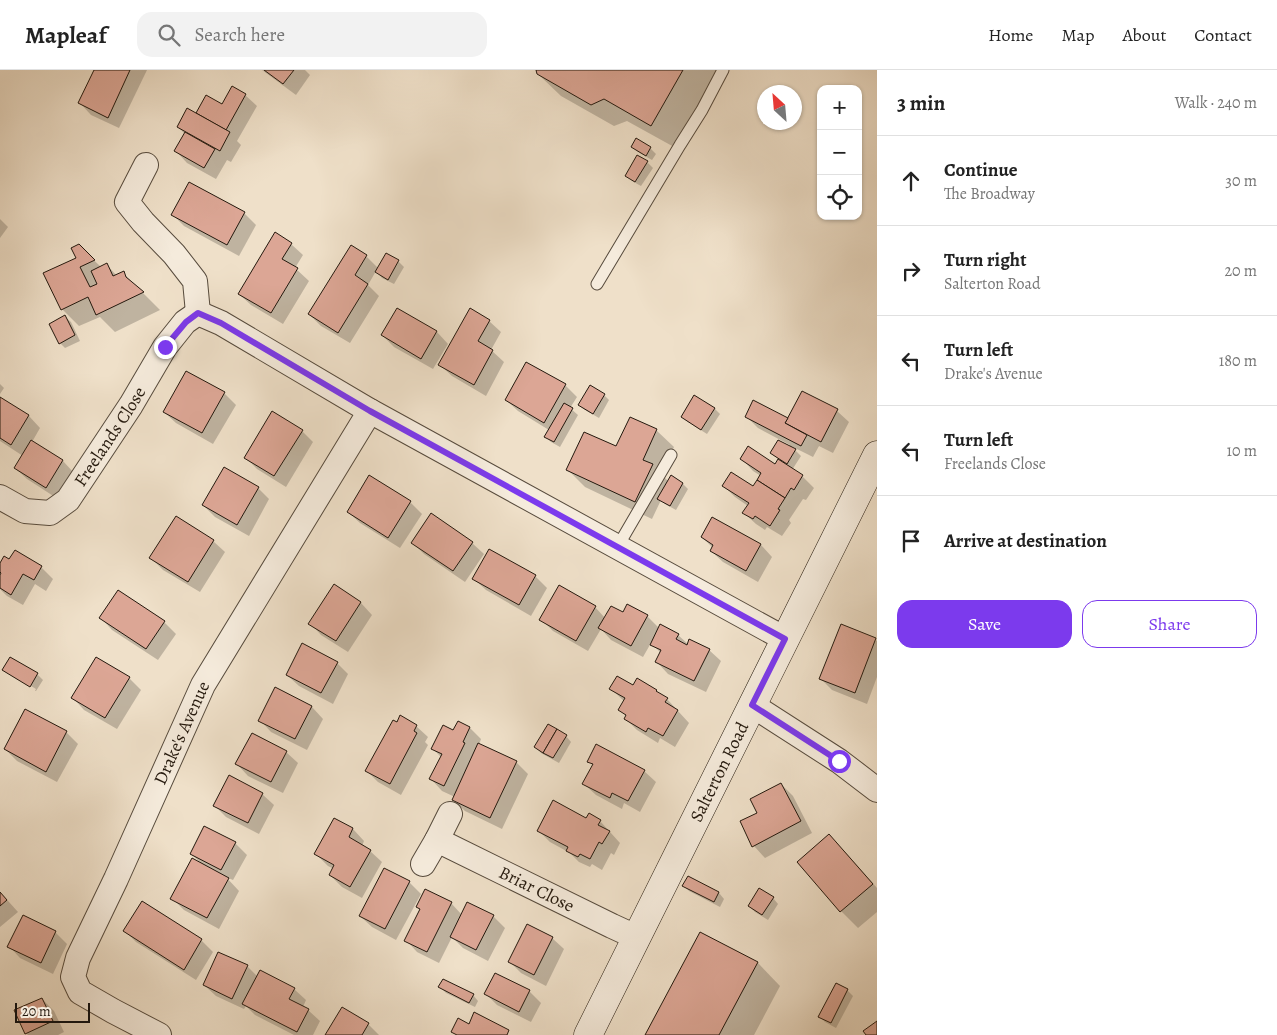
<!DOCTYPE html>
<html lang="en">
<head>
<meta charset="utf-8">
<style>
	:root { --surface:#fff; --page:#f2f2f2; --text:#222; --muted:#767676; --line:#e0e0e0; --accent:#7c3aed }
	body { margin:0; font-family:Alegreya,serif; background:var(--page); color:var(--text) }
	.controls { position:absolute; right:15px; top:15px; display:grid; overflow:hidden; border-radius:10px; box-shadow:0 1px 4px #0004 }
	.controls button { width:45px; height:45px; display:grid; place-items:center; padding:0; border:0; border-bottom:1px solid var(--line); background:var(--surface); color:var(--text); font:25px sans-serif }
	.compass { position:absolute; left:757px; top:15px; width:45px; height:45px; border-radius:50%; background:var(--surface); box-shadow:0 1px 4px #0004; rotate:334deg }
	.scale { position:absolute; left:15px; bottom:12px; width:75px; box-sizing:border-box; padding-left:5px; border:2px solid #24190e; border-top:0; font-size:14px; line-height:18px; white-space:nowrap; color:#24190e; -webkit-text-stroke:4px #f5ebdc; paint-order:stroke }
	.stop { position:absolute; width:15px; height:15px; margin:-11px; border:4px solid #7c3aed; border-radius:50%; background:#fff }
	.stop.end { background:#7c3aed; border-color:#fff; box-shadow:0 1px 5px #0008 }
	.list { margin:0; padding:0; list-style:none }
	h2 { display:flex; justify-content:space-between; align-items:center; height:65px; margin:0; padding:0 20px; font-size:21px }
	h2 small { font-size:16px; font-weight:400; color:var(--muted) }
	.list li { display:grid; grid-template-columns:32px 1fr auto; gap:15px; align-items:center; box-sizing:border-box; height:90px; padding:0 20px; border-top:1px solid var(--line) }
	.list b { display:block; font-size:19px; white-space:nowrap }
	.list p { margin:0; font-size:16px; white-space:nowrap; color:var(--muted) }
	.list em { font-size:16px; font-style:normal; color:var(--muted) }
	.actions { display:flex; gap:10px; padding:15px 20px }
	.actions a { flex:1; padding:11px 0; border:1px solid var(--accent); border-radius:15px; text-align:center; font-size:18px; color:var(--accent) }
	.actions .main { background:var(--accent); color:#fff }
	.icon { flex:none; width:28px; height:28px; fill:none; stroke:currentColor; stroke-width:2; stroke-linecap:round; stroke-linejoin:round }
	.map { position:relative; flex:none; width:877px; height:965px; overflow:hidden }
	header { display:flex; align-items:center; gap:30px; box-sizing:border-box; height:70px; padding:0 25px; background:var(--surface); border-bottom:1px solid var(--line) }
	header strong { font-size:24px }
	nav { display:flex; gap:28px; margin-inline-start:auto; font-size:18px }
	.search { width:350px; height:45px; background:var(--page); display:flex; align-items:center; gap:12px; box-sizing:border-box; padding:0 18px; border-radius:15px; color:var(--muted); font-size:19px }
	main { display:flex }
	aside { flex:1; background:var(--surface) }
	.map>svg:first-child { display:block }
	.shadow { fill:#0003 }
	.building { fill:#dca695; stroke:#24190e }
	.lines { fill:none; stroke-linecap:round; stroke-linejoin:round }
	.service-casing { stroke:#574b3d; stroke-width:13 }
	.minor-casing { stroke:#574b3d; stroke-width:26 }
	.secondary-casing { stroke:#24190e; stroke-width:29 }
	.service { stroke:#f5ebdc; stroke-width:11 }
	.minor { stroke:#f5ebdc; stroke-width:24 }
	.secondary { stroke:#f5ebdc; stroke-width:28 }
	.route { stroke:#7c3aed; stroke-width:6 }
	.labels { text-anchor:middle; stroke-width:5; stroke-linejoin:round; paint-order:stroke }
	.street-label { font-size:18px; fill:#24190e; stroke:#f5ebdc }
</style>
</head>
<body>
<header>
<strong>Mapleaf</strong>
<div class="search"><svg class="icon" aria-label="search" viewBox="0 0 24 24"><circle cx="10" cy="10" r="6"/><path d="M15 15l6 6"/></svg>Search here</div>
<nav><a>Home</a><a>Map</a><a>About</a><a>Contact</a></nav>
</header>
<main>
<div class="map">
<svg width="877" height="965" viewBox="0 0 877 965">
	<rect width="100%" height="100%" fill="#efe0c9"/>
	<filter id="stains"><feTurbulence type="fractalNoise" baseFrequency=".004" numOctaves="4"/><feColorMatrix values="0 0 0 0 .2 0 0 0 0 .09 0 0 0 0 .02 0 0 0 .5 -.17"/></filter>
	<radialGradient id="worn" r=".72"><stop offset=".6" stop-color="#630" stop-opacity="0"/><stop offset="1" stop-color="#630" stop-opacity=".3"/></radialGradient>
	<g class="shadow">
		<path d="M95 0H147L119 58 91 45 80 33Z"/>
		<path d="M262 0H305L310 5 296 25Z"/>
		<path d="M538 0H718L674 77 627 51 614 56 561 26 538 4Z"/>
		<path d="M245 25 257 36 237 71 241 75 231 92 227 90 216 109 187 93 176 81 185 64 178 57 196 45 206 26 223 36Z"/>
		<path d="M632 77 650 78 656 84 652 90 638 82Z"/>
		<path d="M647 92 653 98 641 116 632 111 627 106Z"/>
		<path d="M244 143 256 155 239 186 184 156 172 144Z"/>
		<path d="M0 149 8 157 0 168Z"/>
		<path d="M291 174 303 185 295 198 309 211 283 254 251 235 239 224Z"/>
		<path d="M79 176 101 197 107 195 117 206 123 203 160 240 115 262 100 247 79 256 62 239 78 189Z"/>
		<path d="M351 177 366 186 379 199 398 191 404 197 394 214 382 208 376 201 368 215 379 226 350 273 321 256 309 244Z"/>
		<path d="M397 239 437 262 448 274 433 299 394 277 382 265Z"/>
		<path d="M65 247 71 252 80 271 65 278 60 273Z"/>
		<path d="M489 251 501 262 491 280 504 292 486 326 452 306 440 295Z"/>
		<path d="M0 314 4 318 0 324Z"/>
		<path d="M565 315 577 327 570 338 578 345 560 377 551 372 546 367 549 360 518 341 506 330Z"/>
		<path d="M224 323 236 335 213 374 176 353 164 342Z"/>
		<path d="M803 323 837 341 849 352 833 383 819 376 813 387 791 376 801 386 792 400 802 406 814 418 806 430 803 429 789 450 791 453 782 466 767 457 765 460 756 454 744 443 748 436 735 427 723 415 753 418 761 406 753 401 742 389 775 395 779 390 771 383 789 377 790 375 758 358 746 346 789 349Z"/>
		<path d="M604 325 609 330 599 348 585 340 579 335Z"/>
		<path d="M0 329 29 346 40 358 32 372 63 391 74 403 58 429 27 409 15 398 23 386 0 371Z"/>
		<path d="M714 338 720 344 707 364 688 352 682 347Z"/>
		<path d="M656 360 674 377 661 404 669 412 683 414 688 419 676 440 665 434 661 430 652 449 585 417 568 400Z"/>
		<path d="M302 361 313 372 286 417 257 399 246 388Z"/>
		<path d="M258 418 269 429 249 466 215 447 203 435Z"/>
		<path d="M410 432 422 444 400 478 360 453 348 442Z"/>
		<path d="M713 449 761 475 772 487 758 512 723 492 711 481 713 478 702 467Z"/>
		<path d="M213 471 225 482 200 522 163 500 151 488Z"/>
		<path d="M413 473H472L484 484 465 512 424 484Z"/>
		<path d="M0 495 41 497 53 509 46 521 35 514 23 535 7 526 0 519V507L2 504 0 502Z"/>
		<path d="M535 506 547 518 531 546 486 520 474 509Z"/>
		<path d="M334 516 361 533 372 545 348 582 321 565 310 553Z"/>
		<path d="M595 537 605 548 623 544 647 546 660 559 678 565 688 574 709 580 721 591 706 622 668 604 657 592 661 583 651 573 643 587 611 570 601 559 588 581 553 561 541 549Z"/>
		<path d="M101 548 164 552 176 564 158 590 112 560Z"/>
		<path d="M842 556 877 571V607L867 634 832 620 821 609Z"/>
		<path d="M337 593 348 604 333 634 299 616 287 605Z"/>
		<path d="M3 600 37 604 43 610 36 621H35L36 619 8 602V604Z"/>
		<path d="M129 608 141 620 117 659 84 640 73 628Z"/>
		<path d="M633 617 656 621 667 629 689 653 675 677 660 668 658 673 637 660 626 649 627 647 620 640 625 632 611 619Z"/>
		<path d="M276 619 312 637 323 649 307 680 271 662 260 650Z"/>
		<path d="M459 652 470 658 481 669 479 675 516 692 528 704 502 759 465 741 453 730 455 727 442 721 431 709 441 687 432 678 454 662Z"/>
		<path d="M416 656 428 667 425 672 428 675 401 725 378 712 367 701Z"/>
		<path d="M66 662 78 674 57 712 17 691 5 679Z"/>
		<path d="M566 666 571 672 559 693 541 683 536 677Z"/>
		<path d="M286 682 298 693 283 723 248 706 237 694Z"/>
		<path d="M589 691 644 701 656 712 640 742 624 733 622 739 596 725 584 714 593 696Z"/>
		<path d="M781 714 793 726 812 763 765 788 754 776 758 743Z"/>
		<path d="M262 724 274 735 259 764 226 747 215 736Z"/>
		<path d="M335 750 353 759 364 771 362 776 370 781 382 792 362 828 342 817 330 805 334 799 328 796 316 784Z"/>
		<path d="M587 750 600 751 620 773 614 785 611 783 602 800 592 794 590 797 579 792 570 783 550 772 538 760Z"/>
		<path d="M829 766 846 783 877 818V842L858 858 841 841 799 793Z"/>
		<path d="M235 773 247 785 233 810 226 807 239 821 219 859 184 840 172 828 202 794 191 784Z"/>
		<path d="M688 808 719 823 724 829 720 837 689 821 684 816Z"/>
		<path d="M409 812 421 824 396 870 372 857 360 846Z"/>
		<path d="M425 821 451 833 462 845 493 846 505 858 488 891 463 878 452 867 439 893 417 882 406 870 421 841 417 837Z"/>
		<path d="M0 822 18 842 0 857Z"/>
		<path d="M773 828 778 834 768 850 755 842 749 836Z"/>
		<path d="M23 846 55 862 67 874 53 904 20 888 9 876Z"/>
		<path d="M125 861 201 870 213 882 196 910 136 872Z"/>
		<path d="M701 864 758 893 780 916 754 965H647Z"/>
		<path d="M552 868 564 879 546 916 521 903 510 892Z"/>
		<path d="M247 896 258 907 294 919 306 930 303 937 308 940 320 951 313 965H294L255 945 246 936 244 939 216 926 204 915Z"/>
		<path d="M440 917 473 925 478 931 475 937 446 923Z"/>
		<path d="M847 920 853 926 836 958 825 952 820 947Z"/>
		<path d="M529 921 541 933 531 952 497 935 486 924Z"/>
		<path d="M42 929 54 941 64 962 58 965H28L26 963Z"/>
		<path d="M368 954 379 965H326Z"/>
	</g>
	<g class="building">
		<path d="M94 0H130L108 48 78 33Z"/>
		<path d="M264 0H294L283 14Z"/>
		<path d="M536 0H683L651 56 604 29 591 35 537 4Z"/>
		<path d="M232 16 246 24 226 60 196 43 206 25 222 34Z"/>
		<path d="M187 38 230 62 220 81 177 57Z"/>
		<path d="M185 62 215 79 204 98 174 81Z"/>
		<path d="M636 68 651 77 646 86 631 77Z"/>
		<path d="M637 85 648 91 635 112 625 106Z"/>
		<path d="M189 112 245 142 227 175 171 145Z"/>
		<path d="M275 162 292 173 282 189 298 198 271 243 238 224Z"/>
		<path d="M79 174 95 190 80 197 90 217 97 214 91 201 107 193 113 206 124 201 126 207 144 222 96 245 88 227 61 240 43 203 76 188 71 178Z"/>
		<path d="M351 175 367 185 355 205 368 214 338 263 308 244Z"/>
		<path d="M386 183 399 190 388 210 375 202Z"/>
		<path d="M397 238 437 261 421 289 381 265Z"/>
		<path d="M470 238 490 250 478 271 493 280 474 315 438 295Z"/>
		<path d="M65 245 75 265 59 274 49 254Z"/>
		<path d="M526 292 566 314 544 353 505 330Z"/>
		<path d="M186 301 225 322 202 363 163 342Z"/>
		<path d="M590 315 605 324 593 344 578 335Z"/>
		<path d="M802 321 838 339 821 372 785 353Z"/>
		<path d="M694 325 715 338 701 360 681 347Z"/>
		<path d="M0 327 29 345 11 375 0 368Z"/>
		<path d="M753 330 788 348 785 353 807 365 801 376 745 347Z"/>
		<path d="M564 333 573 338 554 372 544 367Z"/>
		<path d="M272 341 303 360 274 406 244 388Z"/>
		<path d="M630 347 657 359 643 390 653 394 635 432 566 400 584 362 616 376Z"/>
		<path d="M31 370 63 390 46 418 14 398Z"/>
		<path d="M778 370 796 379 787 394 770 383Z"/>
		<path d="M748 376 775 394 778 389 803 405 794 420 791 418 785 428 757 410 761 403 740 389Z"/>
		<path d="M224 397 259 417 237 455 202 435Z"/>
		<path d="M731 402 753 416 757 410 785 428 778 439 780 440 770 456 755 446 753 449 742 443 749 433 722 416Z"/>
		<path d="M369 405 411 431 388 468 347 442Z"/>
		<path d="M671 405 683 413 670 436 657 429Z"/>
		<path d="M431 443 473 472 453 501 411 473Z"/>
		<path d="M176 446 214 470 188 512 149 488Z"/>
		<path d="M712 447 761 474 746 501 710 481 713 475 701 467Z"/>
		<path d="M489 479 536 505 519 535 472 509Z"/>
		<path d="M15 480 42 496 34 510 23 504 11 525 0 518V505L1 503 0 502V493L4 486 9 489Z"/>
		<path d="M334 514 361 532 336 571 308 554Z"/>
		<path d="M559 515 596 536 576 571 539 550Z"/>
		<path d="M118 520 165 551 146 579 99 548Z"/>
		<path d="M627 534 648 545 631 576 598 558 611 536 623 542Z"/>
		<path d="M660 554 679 564 676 569 687 575 689 569 710 579 694 611 655 592 661 580 650 575Z"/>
		<path d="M841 554 876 568 855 623 819 609Z"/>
		<path d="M302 573 338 592 321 623 286 605Z"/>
		<path d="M10 587 38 603 30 617 2 600Z"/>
		<path d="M96 587 130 607 105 648 71 628Z"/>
		<path d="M617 606 633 615 637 608 657 620 656 621 668 628 665 632 678 640 663 666 648 658 646 662 624 649 626 645 618 640 625 628 609 619Z"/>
		<path d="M275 617 312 636 295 669 258 651Z"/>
		<path d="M25 639 67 661 46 702 4 679Z"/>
		<path d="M400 645 417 655 414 661 417 663 390 714 365 701 393 650 397 652Z"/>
		<path d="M458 651 470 657 463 672 465 673 444 716 429 709 442 684 431 679 443 655 453 660Z"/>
		<path d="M548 654 557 659 543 683 534 677Z"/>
		<path d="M557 659 567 665 553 688 543 683Z"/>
		<path d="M252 663 287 681 271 712 235 694Z"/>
		<path d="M478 673 517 691 490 748 452 730Z"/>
		<path d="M596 674 645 700 628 731 612 723 610 728 582 714 593 694 587 692Z"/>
		<path d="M229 705 263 723 248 753 213 736Z"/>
		<path d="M781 713 801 751 752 777 740 751 757 743 750 729Z"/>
		<path d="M553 730 586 748 589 743 601 750 598 755 610 761 602 774 599 772 590 789 580 784 578 787 566 781 568 777 537 761Z"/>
		<path d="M334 748 353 758 349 767 371 780 350 817 329 805 334 795 314 784Z"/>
		<path d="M204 756 236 772 221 800 190 784Z"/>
		<path d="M829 764 873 814 840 842 797 792Z"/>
		<path d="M192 788 229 808 207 848 170 829Z"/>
		<path d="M384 798 410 811 385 859 359 846Z"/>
		<path d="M688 806 719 822 714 832 682 816Z"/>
		<path d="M759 818 774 827 762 845 748 836Z"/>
		<path d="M425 819 452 832 427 882 404 871 420 839 416 837Z"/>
		<path d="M0 822 7 830 0 836Z"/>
		<path d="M142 831 202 869 184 900 123 861Z"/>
		<path d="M467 832 494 845 476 880 450 867Z"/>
		<path d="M23 845 56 861 41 893 7 877Z"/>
		<path d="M527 854 553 867 534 905 508 892Z"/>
		<path d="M700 862 758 892 719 965H645Z"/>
		<path d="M218 882 248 895 232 929 203 915Z"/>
		<path d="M260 900 295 918 289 929 309 939 297 962 242 934Z"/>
		<path d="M495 903 530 920 519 942 484 924Z"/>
		<path d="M443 909 474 924 469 933 438 917Z"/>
		<path d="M836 913 848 919 831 953 818 947Z"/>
		<path d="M42 928 53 951 25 964 14 940Z"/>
		<path d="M342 937 369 953 362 965H325Z"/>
		<path d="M474 942 509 960 507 965H457L451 962 458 948 469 954Z"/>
		<path d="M877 951V965H866L863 961Z"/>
	</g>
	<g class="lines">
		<g class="service-casing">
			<g id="service">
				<path d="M597 214 680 75 702 40 723 0"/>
				<path d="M618 476 671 385"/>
			</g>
		</g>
		<g class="minor-casing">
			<g id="minor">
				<path d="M146 95 127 132 143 152 174 184 195 211 198 243"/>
				<path d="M198 243 221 253 370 341 785 569"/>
				<path id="s1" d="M0 427 25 441 50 443 68 430 131 335 165 277 185 252 198 243"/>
				<path d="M752 635 839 691 877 720"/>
				<path id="s2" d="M437 770 612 856 636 867"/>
				<path d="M423 794 437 770 450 744"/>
				<path id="s3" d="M159 965 113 941 80 922 73 907 78 888 116 809 203 615 370 341"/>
			</g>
		</g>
		<g class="secondary-casing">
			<g id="secondary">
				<path id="s4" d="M588 965 877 385"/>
			</g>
		</g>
		<use href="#service" class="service"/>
		<use href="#minor" class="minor"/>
		<use href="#secondary" class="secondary"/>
	</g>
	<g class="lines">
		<path class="route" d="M165 277 186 252 198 243 221 253 370 341 785 569 752 635 839 691"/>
	</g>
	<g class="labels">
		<g class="street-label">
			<text dy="6" stroke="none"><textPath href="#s1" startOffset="152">Freelands Close</textPath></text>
			<text dy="6" stroke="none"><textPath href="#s3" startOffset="374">Drake's Avenue</textPath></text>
			<text dy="6" stroke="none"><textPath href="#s4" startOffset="294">Salterton Road</textPath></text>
			<text dy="6" stroke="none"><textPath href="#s2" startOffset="111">Briar Close</textPath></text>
		</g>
	</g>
	<rect width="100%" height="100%" filter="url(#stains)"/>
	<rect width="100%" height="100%" fill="url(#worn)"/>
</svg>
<div class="controls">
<button>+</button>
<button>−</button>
<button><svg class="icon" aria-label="locate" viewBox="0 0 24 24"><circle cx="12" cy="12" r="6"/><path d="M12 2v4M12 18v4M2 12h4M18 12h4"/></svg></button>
</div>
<svg class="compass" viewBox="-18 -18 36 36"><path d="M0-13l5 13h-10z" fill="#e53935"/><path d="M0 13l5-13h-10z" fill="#767676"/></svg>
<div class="scale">20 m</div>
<div class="stop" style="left:839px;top:691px"></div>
<div class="stop end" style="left:165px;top:277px"></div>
</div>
<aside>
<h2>3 min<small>Walk · 240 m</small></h2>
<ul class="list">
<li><svg class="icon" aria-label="ahead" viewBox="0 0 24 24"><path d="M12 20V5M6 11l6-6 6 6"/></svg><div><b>Continue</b><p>The Broadway</p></div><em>30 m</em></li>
<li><svg class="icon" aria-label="right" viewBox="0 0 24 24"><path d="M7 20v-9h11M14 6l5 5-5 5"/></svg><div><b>Turn right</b><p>Salterton Road</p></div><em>20 m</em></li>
<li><svg class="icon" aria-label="left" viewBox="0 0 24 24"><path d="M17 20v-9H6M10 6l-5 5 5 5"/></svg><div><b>Turn left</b><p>Drake's Avenue</p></div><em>180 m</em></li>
<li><svg class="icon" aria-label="left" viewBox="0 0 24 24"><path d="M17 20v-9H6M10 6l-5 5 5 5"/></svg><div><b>Turn left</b><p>Freelands Close</p></div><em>10 m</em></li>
<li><svg class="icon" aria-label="arrive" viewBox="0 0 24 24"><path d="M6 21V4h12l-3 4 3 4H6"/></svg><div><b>Arrive at destination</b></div></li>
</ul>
<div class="actions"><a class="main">Save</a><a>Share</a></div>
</aside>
</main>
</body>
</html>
